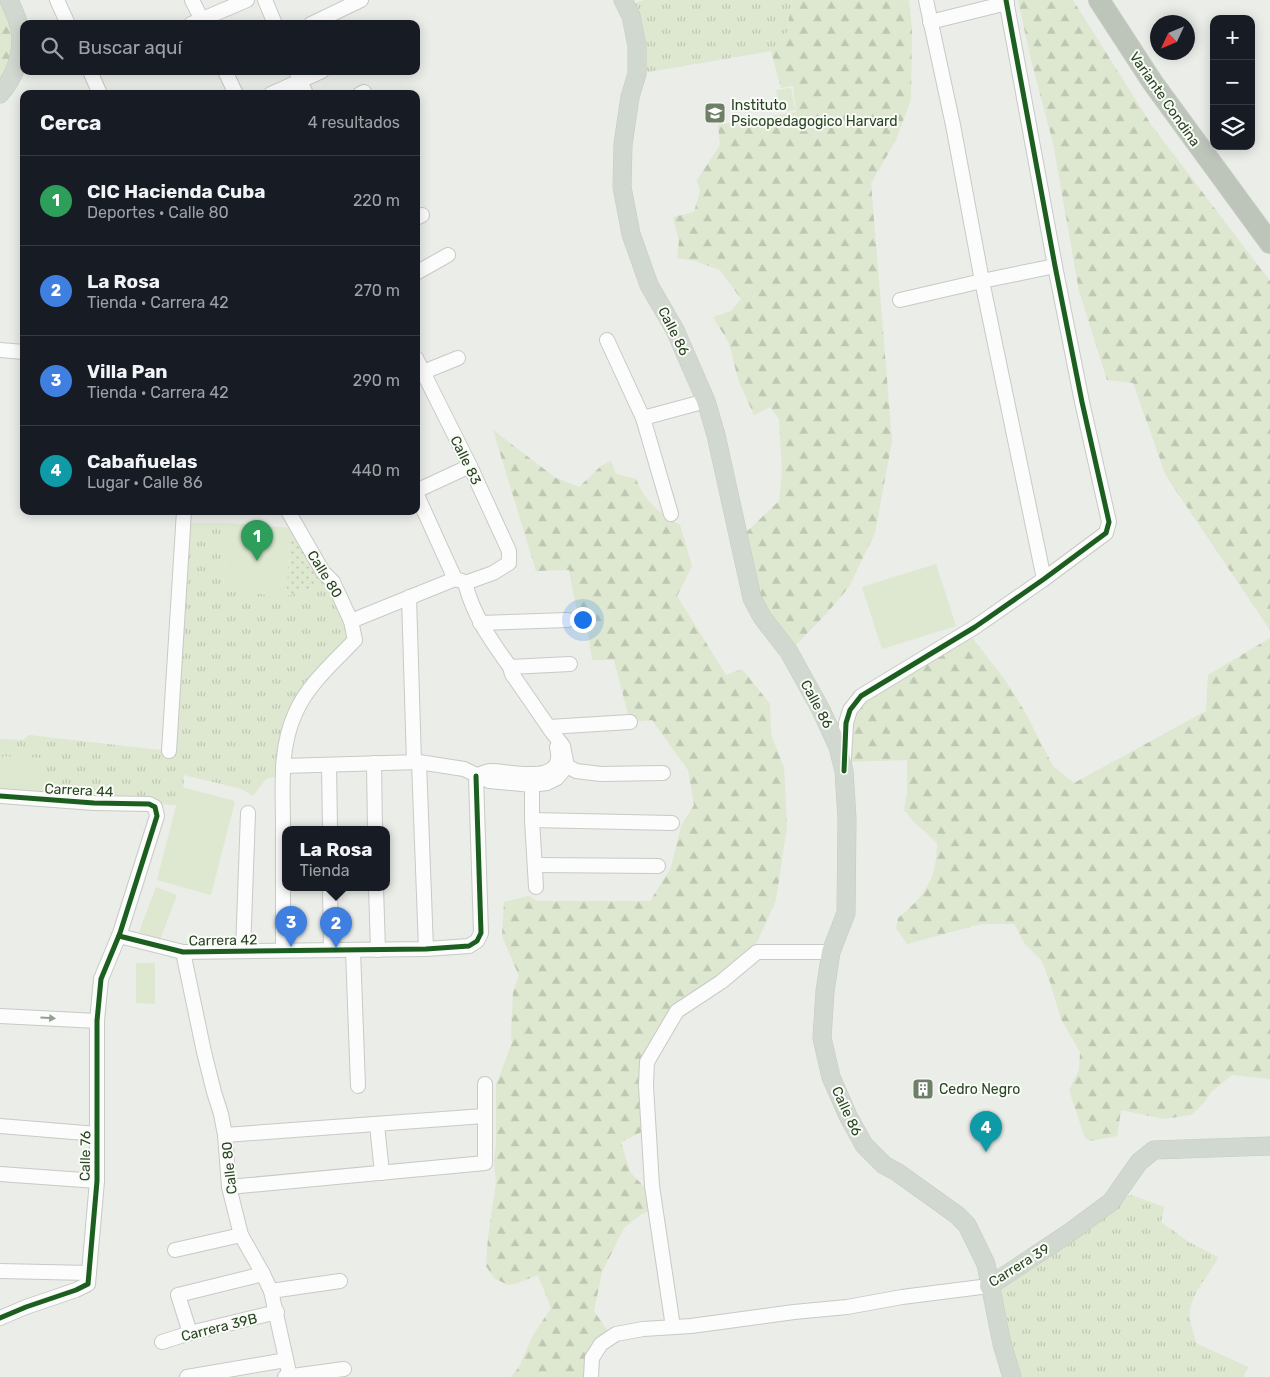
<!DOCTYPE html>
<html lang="es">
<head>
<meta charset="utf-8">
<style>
	:root { --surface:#171b24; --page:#242831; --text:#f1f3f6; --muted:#9ea1a6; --line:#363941; --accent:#b45309 }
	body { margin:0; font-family:Rubik,sans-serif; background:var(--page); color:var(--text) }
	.controls { position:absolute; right:15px; top:15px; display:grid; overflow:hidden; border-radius:10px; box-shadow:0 2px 12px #0003 }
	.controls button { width:45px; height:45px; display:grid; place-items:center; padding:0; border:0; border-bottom:1px solid var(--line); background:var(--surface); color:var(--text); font:25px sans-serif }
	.compass { position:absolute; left:1150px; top:15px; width:45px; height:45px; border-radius:50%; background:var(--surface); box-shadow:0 2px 12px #0003; rotate:226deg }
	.you { position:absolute; left:582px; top:619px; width:18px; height:18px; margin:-12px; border:4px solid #fff; border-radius:50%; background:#1a73e8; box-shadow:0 0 0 8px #1a73e833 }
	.badge { display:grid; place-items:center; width:32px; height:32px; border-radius:50%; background:var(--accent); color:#fff; font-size:16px; font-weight:700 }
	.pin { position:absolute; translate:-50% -41px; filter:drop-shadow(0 1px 2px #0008) }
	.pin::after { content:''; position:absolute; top:26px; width:18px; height:15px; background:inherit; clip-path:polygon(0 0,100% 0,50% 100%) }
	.popup { position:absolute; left:282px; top:826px; width:108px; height:65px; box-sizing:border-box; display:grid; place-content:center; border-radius:10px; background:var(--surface); filter:drop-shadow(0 1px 4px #0005); font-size:16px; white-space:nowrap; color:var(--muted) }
	.popup b { font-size:19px; color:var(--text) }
	.popup::after { content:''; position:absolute; left:50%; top:100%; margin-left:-10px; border:10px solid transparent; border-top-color:var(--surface) }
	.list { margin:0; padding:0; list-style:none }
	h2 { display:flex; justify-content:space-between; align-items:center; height:65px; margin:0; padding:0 20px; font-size:21px }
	h2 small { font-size:16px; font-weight:400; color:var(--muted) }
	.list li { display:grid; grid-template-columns:32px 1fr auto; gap:15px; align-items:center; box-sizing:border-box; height:90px; padding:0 20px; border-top:1px solid var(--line) }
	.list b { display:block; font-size:19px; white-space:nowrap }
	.list p { margin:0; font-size:16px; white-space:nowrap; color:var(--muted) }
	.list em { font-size:16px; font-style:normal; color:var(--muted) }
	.icon { flex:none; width:28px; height:28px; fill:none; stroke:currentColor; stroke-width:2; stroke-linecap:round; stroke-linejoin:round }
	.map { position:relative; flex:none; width:1270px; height:1377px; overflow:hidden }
	.search { position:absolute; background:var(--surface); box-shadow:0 2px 12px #0003; left:20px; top:20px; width:400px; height:55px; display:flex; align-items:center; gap:12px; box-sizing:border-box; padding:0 18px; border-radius:10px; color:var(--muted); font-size:19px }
	.panel { position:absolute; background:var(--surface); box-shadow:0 2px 12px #0003; left:20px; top:90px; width:400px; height:425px; border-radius:10px }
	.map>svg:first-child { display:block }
	.grass { fill:url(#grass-tufts) }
	.forest { fill:url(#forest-firs) }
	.park { fill:url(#park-dots) }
	.garden { fill:#dee7d0 }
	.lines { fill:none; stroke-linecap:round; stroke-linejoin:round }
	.minor-casing { stroke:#c7cac5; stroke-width:16 }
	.major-casing { stroke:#c5ccc2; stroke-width:19 }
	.highway-casing { stroke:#c5ccc2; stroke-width:22 }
	.minor { stroke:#fcfcfc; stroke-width:14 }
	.major { stroke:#d1d8cf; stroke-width:18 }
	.highway { stroke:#bdc5bb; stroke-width:20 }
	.cycleway-casing { stroke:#f9fbf7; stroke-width:8 }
	.cycleway { stroke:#1b5e20; stroke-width:5 }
	.oneway { fill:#92a08f }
	.labels { text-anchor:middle; stroke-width:4; stroke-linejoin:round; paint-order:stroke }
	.street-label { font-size:14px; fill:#294422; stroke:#f9fbf7 }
	.poi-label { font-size:14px; fill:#294422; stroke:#f9fbf7; text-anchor:start }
</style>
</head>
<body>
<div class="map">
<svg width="1270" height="1377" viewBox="0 0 1270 1377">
	<defs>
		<pattern id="grass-tufts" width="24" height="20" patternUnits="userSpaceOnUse" patternTransform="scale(1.25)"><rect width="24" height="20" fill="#dee7d0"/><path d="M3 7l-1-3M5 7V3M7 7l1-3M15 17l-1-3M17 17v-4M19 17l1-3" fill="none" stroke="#bec7b2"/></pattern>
		<pattern id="forest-firs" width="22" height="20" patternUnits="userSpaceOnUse" patternTransform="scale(1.25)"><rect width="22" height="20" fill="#dee7d0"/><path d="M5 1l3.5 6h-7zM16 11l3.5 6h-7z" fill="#bec7b2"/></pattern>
		<pattern id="park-dots" width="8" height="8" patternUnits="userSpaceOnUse" patternTransform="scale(1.25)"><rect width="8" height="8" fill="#dee7d0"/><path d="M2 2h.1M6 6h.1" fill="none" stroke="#bec7b2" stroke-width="1.8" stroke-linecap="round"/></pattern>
	</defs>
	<rect width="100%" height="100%" fill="#eaede8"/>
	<g class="grass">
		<path d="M645 0H792L786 37 771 51 637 74 626 6Z"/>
		<path d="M184 523H227L223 591 286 596 333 582 355 640 293 704 283 775 266 779 253 796 242 789 184 775 183 794 176 805 87 800 0 790V739L23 740 29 735 160 750 166 755 177 753 169 751Z"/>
		<path d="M1131 1195 1164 1207 1161 1222 1189 1242 1218 1257C1210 1275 1194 1289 1190 1309 1188 1316 1194 1335 1196 1343L1248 1367 1243 1377H1016L992 1285 1111 1202Z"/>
	</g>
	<g class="forest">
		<path d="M0 0H9L20 29 0 94Z"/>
		<path d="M792 0H909L912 30 911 99 896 140 871 183 892 441 875 533 849 587 827 613 789 652 768 625 739 539 779 501 782 472 779 419 770 407 754 415 738 379 729 343 713 317 731 311 741 299 720 270 695 261 677 258 679 241 673 217 694 212 700 191 697 180 720 145 718 125 796 112 793 86 781 88 771 51 786 37Z"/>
		<path d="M1018 0H1073L1152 126 1270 281V630L1166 476 1133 383 1107 380 1079 291 1053 143 1032 64Z"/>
		<path d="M493 430 556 478 579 487 601 466 611 461 616 474 636 479C646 503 658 512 680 525L692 566 677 596 726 675 742 669 770 704 771 734 784 768 787 827 776 900 755 947 677 1011 644 1055 648 1129 621 1142 630 1172 647 1190 649 1211 640 1215 624 1228 602 1272 594 1311 609 1333 586 1377H511L519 1367 532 1337 551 1308 538 1275 515 1284 508 1285 494 1278 486 1266 488 1238 496 1183 494 1161 496 1144V1085L512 1043 511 1034 513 992 519 976 502 936 504 902 529 896 537 901H650L671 868 681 826 694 805 688 770 652 720 630 722 614 660H592L587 627H580L569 570 536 571Z"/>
		<path d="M967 631 1005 680 1025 712 1053 766 1074 783 1206 711 1208 675 1270 638V1079L1232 1075 1211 1092 1203 1104 1191 1115 1164 1119 1121 1110 1117 1136 1090 1141 1085 1138 1069 1090 1079 1070 1080 1052 1061 1019 1050 982 1042 961 1025 944 1014 924H981L907 944 896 928 898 918C925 896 937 879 937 843L913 821 904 810 907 793V760L844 762 853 705Z"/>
	</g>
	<path class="park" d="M291 528 333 582 286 596Z"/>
	<g class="garden">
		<path d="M791 88 795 110 780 112 776 90Z"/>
		<path d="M227 523 291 528 286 596 223 591Z"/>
		<path d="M936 564 956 626 882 649 862 587Z"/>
		<path d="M3 756 46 758 44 789 1 786Z"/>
		<path d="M181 787 235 801 211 895 157 880Z"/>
		<path d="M156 887 177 895 160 940 139 932Z"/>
		<path d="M136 963H155V1004L136 1003Z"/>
	</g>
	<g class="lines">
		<g class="minor-casing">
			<g id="minor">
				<path d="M57 0 68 24"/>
				<path d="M192 0 204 24"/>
				<path d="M265 0 275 24"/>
				<path d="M926 0 953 125 982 281 1044 579"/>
				<path d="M930 22 1007 3"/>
				<path d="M191 24 247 0"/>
				<path d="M311 24 361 0"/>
				<path d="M90 71 100 94"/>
				<path d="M225 71 236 94"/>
				<path d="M296 71 306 94"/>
				<path d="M271 94 322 71"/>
				<path d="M360 94 364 92"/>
				<path d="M416 218 422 215"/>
				<path d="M416 273 448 255"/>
				<path d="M900 300 982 281 1055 266"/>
				<path d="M607 340 643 418 671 514"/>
				<path d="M0 350 24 352"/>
				<path d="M416 358 470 466 509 551V563L493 573 465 583"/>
				<path d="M416 375 458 358"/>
				<path d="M643 418 706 401"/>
				<path d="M416 491 470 466"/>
				<path d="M416 493 455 579 462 581"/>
				<path d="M409 597 414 762"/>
				<path d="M351 621 455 579"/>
				<path d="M480 623 568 620"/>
				<path d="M510 667 570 664"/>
				<path d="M549 727 630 722"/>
				<path d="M169 751 184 511"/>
				<path d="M844 758 846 723 850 710 861 696 975 627 1044 579 1106 533 1109 522 1082 402 1055 266 1006 0"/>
				<path d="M419 762 426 949"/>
				<path d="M374 763 375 829"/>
				<path d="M329 765 330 829"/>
				<path d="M283 766 419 762 464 769 489 781 532 785 547 783 557 778 567 766 563 746 552 732 512 674 510 667C490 639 474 617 465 583"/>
				<path d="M567 766 576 771 601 774 663 773"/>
				<path d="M476 776C481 774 486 771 491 771 512 771 567 787 557 747"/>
				<path d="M532 785V820L536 887"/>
				<path d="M0 796 94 803 149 804 155 807 157 816 120 933 101 979 97 1021V1181L88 1284 76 1290 26 1307 0 1318"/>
				<path d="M532 820 672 823"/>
				<path d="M535 865 658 866"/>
				<path d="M330 887 331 950"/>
				<path d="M376 887 378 950"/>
				<path d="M119 936 183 952 426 949 469 946 477 941 481 933 476 776"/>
				<path d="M283 950C283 909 283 868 283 827 283 790 279 749 295 714 307 685 334 662 355 640L351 621 333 582 323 572 288 511"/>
				<path d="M353 950 358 1086"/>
				<path d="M243 951 248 813"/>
				<path d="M183 952 204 1052 214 1092 221 1114 225 1135 229 1187 241 1235 263 1274 271 1291 290 1377"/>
				<path d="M0 1016 97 1021"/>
				<path d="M377 1125 382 1173"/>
				<path d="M0 1126 97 1134"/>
				<path d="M225 1135 484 1116"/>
				<path d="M0 1174 97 1181"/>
				<path d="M229 1187 485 1163V1084"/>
				<path d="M175 1250 241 1235"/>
				<path d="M0 1271 89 1273"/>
				<path d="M271 1291 340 1281"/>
				<path d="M673 1327 652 1186 646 1086 647 1062 677 1011 721 982 757 952H831"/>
				<path d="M190 1333 178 1295 263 1274"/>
				<path d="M162 1342 190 1333 277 1312"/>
				<path d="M187 1377 286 1360"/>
				<path d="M285 1377 344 1369"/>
				<path d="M591 1377 592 1358 601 1344 616 1334 643 1329 691 1326 794 1312 847 1307 902 1297 989 1286"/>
			</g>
		</g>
		<g class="major-casing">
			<g id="major">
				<path d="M623 0 631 16 637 46V74L630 97 623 144 622 187 631 234 649 285 675 330 706 401 716 435 752 598 762 617 789 652 821 710 838 747 844 771 847 819 846 913 831 952 825 991 822 1038 831 1077 848 1116 864 1145 884 1165 897 1172 957 1215 967 1225 986 1264 1002 1344 1012 1377"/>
				<path d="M0 94C15 77 24 52 20 29 18 19 13 9 9 0"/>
				<path d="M989 1286 1069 1233 1111 1202 1139 1162 1154 1150 1270 1146"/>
			</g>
		</g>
		<g class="highway-casing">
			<path id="highway" d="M1099 0 1153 83 1270 243"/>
		</g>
		<use href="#minor" class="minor"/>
		<use href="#major" class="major"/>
		<use href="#highway" class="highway"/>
		<g class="cycleway-casing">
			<g id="cycleway">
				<path d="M844 771 846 723 850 710 861 696 975 627 1044 579 1106 533 1109 522 1082 402 1055 266 1006 0"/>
				<path d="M0 796 94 803 149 804 155 807 157 816 120 933 101 979 97 1021V1181L88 1284 76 1290 26 1307 0 1318"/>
				<path d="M119 936 183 952 426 949 469 946 477 941 481 933 476 776"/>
			</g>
		</g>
		<use href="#cycleway" class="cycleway"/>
	</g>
	<defs><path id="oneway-solid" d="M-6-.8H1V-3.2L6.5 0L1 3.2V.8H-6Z" transform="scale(1.25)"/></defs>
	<use class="oneway" href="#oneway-solid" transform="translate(48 1018) rotate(3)"/>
	<defs>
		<g id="school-square" transform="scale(1.125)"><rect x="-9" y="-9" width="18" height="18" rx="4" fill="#6d7f67" stroke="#f9fbf7"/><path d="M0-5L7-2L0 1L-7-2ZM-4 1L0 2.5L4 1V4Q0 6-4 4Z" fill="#fff"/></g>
		<g id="building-square" transform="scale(1.125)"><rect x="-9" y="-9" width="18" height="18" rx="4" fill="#6d7f67" stroke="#f9fbf7"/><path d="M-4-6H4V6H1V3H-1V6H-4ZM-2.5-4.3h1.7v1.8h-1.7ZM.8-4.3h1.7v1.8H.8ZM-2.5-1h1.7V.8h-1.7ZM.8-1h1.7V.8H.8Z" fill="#fff"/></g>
	</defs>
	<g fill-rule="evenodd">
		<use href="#school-square" x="715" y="113"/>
		<use href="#building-square" x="923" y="1089"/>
	</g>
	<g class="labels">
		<g class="street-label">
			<text transform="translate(1165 99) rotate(55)" y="5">Variante Condina</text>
			<text transform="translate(674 331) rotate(63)" y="5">Calle 86</text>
			<text transform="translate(466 460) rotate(64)" y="5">Calle 83</text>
			<text transform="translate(325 574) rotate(58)" y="5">Calle 80</text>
			<text transform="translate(817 704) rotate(62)" y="5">Calle 86</text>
			<text transform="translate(79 790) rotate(3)" y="5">Carrera 44</text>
			<text transform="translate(223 940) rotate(-1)" y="5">Carrera 42</text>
			<text transform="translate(847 1111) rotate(65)" y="5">Calle 86</text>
			<text transform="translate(85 1156) rotate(-89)" y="5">Calle 76</text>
			<text transform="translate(229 1168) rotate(-96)" y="5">Calle 80</text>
			<text transform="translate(1019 1265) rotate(-32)" y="5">Carrera 39</text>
			<text transform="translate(219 1327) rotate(-14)" y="5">Carrera 39B</text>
		</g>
		<g class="poi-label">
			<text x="731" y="110">Instituto<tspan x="731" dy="16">Psicopedagogico Harvard</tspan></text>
			<text x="939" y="1094">Cedro Negro</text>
		</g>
	</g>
</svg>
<div class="controls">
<button>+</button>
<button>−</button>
<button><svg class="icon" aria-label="layers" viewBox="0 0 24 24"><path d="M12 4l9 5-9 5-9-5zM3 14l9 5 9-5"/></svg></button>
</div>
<svg class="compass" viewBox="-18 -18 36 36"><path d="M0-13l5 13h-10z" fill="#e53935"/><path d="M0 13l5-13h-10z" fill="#9ea1a6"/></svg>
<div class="you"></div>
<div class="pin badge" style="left:257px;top:561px;background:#2e9e5b">1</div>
<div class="pin badge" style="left:336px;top:948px;background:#3f7fe0">2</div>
<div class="popup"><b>La Rosa</b>Tienda</div>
<div class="pin badge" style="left:291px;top:947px;background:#3f7fe0">3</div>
<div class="pin badge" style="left:986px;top:1152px;background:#0f9aa8">4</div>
<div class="search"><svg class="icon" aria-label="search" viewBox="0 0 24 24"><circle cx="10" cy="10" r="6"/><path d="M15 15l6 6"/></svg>Buscar aquí</div>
<section class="panel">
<h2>Cerca<small>4 resultados</small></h2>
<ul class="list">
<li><span class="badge" style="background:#2e9e5b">1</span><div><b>CIC Hacienda Cuba</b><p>Deportes · Calle 80</p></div><em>220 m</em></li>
<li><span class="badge" style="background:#3f7fe0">2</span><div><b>La Rosa</b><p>Tienda · Carrera 42</p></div><em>270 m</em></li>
<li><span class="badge" style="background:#3f7fe0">3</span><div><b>Villa Pan</b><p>Tienda · Carrera 42</p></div><em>290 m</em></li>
<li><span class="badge" style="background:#0f9aa8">4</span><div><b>Cabañuelas</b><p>Lugar · Calle 86</p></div><em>440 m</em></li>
</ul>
</section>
</div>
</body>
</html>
